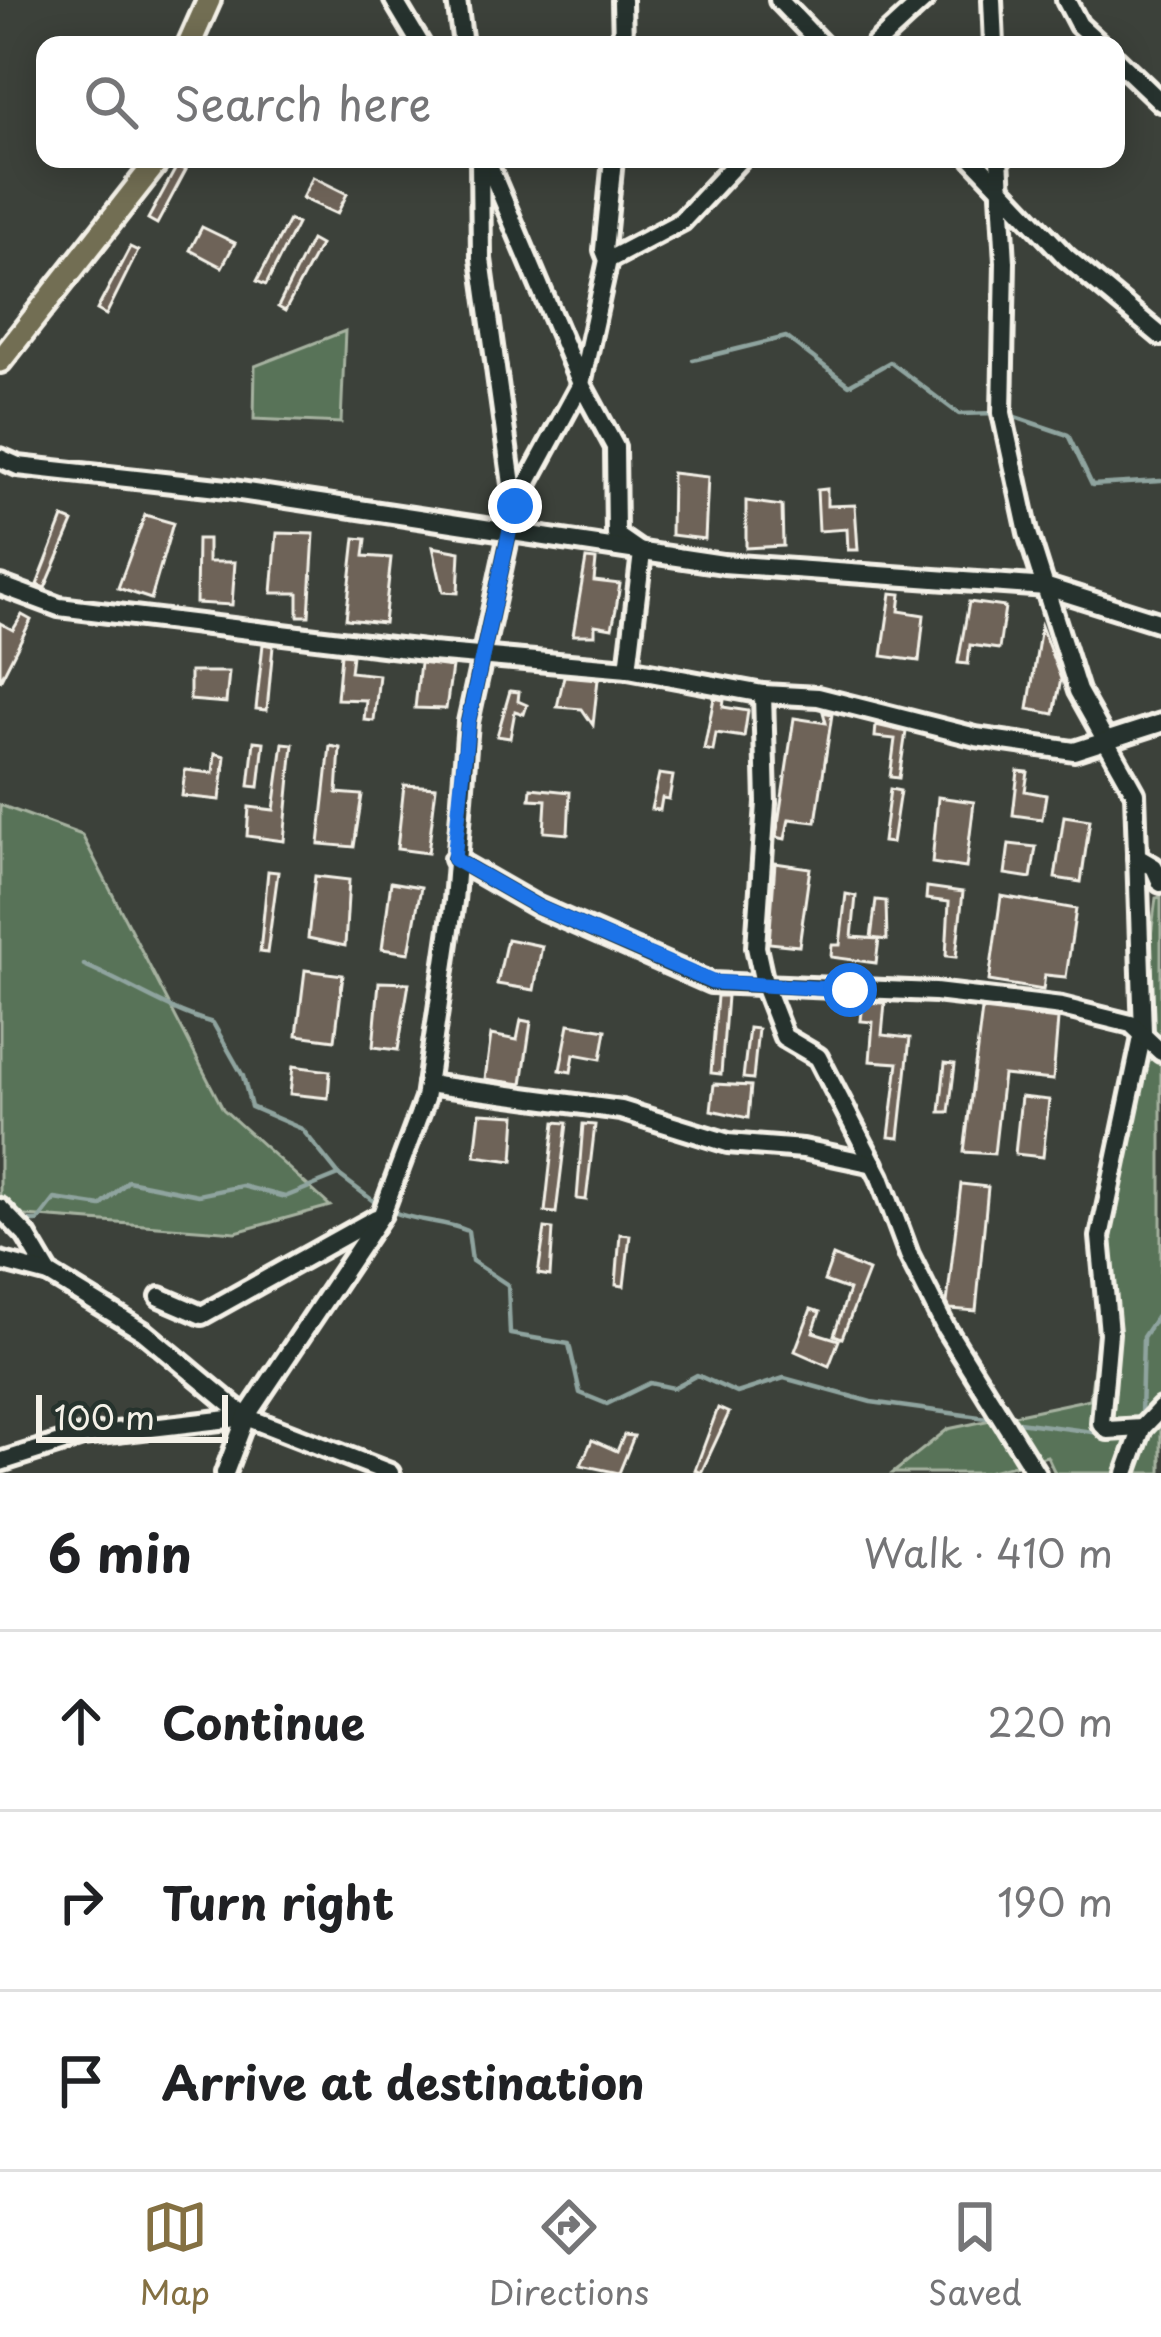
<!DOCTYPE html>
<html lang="en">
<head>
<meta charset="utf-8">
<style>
	:root { --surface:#fff; --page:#f6f6f6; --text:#202124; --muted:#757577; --line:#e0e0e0; --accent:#847042 }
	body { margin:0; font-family:"Playpen Sans",sans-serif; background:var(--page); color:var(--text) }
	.scale { position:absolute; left:36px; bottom:30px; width:192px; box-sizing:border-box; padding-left:12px; border:6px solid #f4f1e8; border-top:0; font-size:33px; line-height:42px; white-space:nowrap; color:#f4f1e8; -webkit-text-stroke:9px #26332d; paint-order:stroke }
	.stop { position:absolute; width:36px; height:36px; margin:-27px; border:9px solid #1a73e8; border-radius:50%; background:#fff }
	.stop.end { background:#1a73e8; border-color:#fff; box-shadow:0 3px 12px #0008 }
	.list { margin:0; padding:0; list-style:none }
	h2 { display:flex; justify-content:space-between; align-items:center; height:156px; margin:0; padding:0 48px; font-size:51px }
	h2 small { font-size:39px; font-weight:400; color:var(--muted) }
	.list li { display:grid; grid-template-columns:78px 1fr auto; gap:36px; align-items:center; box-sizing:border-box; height:180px; padding:0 48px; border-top:3px solid var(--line) }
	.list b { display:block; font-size:45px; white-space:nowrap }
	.list em { font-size:39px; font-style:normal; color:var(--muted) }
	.icon { flex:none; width:66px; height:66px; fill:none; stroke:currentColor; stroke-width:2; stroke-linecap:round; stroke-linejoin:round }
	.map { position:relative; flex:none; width:1161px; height:1473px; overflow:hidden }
	.search { position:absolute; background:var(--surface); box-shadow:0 6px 30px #0003; left:36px; right:36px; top:36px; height:132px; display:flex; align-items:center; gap:30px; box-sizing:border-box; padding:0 42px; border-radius:24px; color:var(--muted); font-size:45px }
	.sheet { height:696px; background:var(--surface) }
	nav { display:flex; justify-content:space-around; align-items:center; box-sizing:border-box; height:168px; border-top:3px solid var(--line); background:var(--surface); font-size:33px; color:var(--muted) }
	nav a { display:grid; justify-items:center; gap:6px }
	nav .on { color:var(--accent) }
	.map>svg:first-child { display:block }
	.green { fill:#597359; stroke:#a6b2a0; stroke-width:3 }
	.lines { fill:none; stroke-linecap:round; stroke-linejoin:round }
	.stream { stroke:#8fa49f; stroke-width:4.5 }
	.building { fill:#6e6358; stroke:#f4f1e8; stroke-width:3 }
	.minor-casing { stroke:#f4f1e8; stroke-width:26 }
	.major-casing { stroke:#f4f1e8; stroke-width:30 }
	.minor { stroke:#26332d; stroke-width:16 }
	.major { stroke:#726e52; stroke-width:21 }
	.route { stroke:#1a73e8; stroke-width:15 }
</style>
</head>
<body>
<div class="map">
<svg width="1161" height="1473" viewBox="0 0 1161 1473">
	<rect width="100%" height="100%" fill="#3c413a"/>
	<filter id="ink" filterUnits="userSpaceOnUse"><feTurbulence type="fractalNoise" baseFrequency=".00833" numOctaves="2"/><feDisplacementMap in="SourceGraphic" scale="24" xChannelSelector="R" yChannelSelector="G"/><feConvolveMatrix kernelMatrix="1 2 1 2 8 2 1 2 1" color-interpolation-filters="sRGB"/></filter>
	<g filter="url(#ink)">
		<g class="green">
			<path d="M345 331 341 423 254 419 255 366Z"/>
			<path d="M0 805 82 835 223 1109 330 1206 236 1232 0 1214Z"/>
			<path d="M1161 897V1473H1055L1047 1456 984 1473H893L948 1429 1090 1399 1156 898Z"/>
		</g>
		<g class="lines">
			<g class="stream">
				<path d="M693 360 786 337 849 385 890 362 959 414 998 413"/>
				<path d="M1009 415 1068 435 1092 485 1161 481"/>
				<path d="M84 965C129 984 167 1010 213 1023L243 1076 251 1107 302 1129 339 1175 380 1206"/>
				<path d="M391 1211C416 1222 442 1220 468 1231L472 1261 508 1285 510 1334 569 1344 580 1393 607 1404 650 1383 673 1388 697 1375 737 1393 784 1378 871 1402 994 1419"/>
				<path d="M23 1221H38L55 1199 101 1206 128 1181 198 1195 242 1186 285 1197 339 1175"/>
				<path d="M1141 1417 1143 1337 1161 1310"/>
				<path d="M1011 1421 1100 1433"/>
			</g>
		</g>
		<g class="building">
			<path d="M177 166 186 170 157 224 148 219Z"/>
			<path d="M313 177 347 194 337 214 302 198Z"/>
			<path d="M289 220 297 224 266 285 257 281Z"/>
			<path d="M202 227 235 243 222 267 190 250Z"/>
			<path d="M311 240 320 245 285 311 278 307Z"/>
			<path d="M130 247 138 251 106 315 97 310Z"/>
			<path d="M672 473 708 477 705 539 671 535Z"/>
			<path d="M827 489V506L855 505 858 550H848L847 529 819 531 817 490Z"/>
			<path d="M746 501 782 506 783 546 746 548Z"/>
			<path d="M145 515 173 523 151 599 118 588Z"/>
			<path d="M63 518 73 522 45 588 37 585Z"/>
			<path d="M277 533 314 534 309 616H298V593H272Z"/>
			<path d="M355 538 366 539 364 556 391 558 384 623 346 619Z"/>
			<path d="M197 539H208V562H235L232 605 196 603Z"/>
			<path d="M433 547 460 552 458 593 443 592Z"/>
			<path d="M586 559 596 560 594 581 620 584 616 609 612 628 595 625V635H573Z"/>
			<path d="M891 593 901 594 899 611 924 615 919 661 882 656Z"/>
			<path d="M969 602 1005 607 999 649 970 645 968 664 958 663Z"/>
			<path d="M22 615 31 620 0 681V623L13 630Z"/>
			<path d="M1041 626 1061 679 1054 714 1028 709Z"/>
			<path d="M263 644 273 646 267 710 256 709Z"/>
			<path d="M341 654 352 655 350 672 379 675 374 721 364 720 366 700 337 699Z"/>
			<path d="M420 663 452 667 446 709 415 708Z"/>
			<path d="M190 672H229L226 703 190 700Z"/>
			<path d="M564 676 598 679 593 725 582 709 557 707Z"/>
			<path d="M510 691 519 692 518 701 527 705 524 714 515 711 510 738 497 736Z"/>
			<path d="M714 698 724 700 723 707 748 711 744 737 716 733 713 751 704 749Z"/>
			<path d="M823 712 832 714 816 822 789 819 785 839 776 837 794 718 826 723Z"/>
			<path d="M876 725 906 732 899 778 890 777 895 739 875 737Z"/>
			<path d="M254 741 264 742 259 787 249 786Z"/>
			<path d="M283 743 293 744 284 841 247 836 249 807 274 810Z"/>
			<path d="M330 746 340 748 337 793 362 795 354 847 319 844Z"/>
			<path d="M215 753 225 756 220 800 182 796 185 770 213 773Z"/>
			<path d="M1018 771 1028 772 1025 791 1046 795 1042 819 1013 815Z"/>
			<path d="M659 774 673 776 669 799 662 798 660 810 651 809Z"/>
			<path d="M404 785 436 787 428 853 397 849Z"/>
			<path d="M531 788 570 792 568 834 544 832 546 800 530 799Z"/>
			<path d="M890 789 900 791 892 843 883 842Z"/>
			<path d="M938 797 974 802 966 868 932 863Z"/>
			<path d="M1064 816 1090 820 1081 882 1055 878Z"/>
			<path d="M1009 844 1036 847 1031 878 1005 874Z"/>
			<path d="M775 863 810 868 799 946 769 943Z"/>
			<path d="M268 871 278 872 267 953 260 952Z"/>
			<path d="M315 876 349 880 345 946 308 938Z"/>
			<path d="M391 882 421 887 409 953 382 949Z"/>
			<path d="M927 887 963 892 956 957 946 956 949 902 926 899Z"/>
			<path d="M846 894 856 896 852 937 879 939 876 963 831 957 832 945H840Z"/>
			<path d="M1001 896 1076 909 1066 977 1045 975 1043 990 989 981Z"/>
			<path d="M876 900 886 901 887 940 871 938Z"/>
			<path d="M507 939 542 946 534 990 497 984Z"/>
			<path d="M305 970 343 975 335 1040 297 1035Z"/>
			<path d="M379 982 409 983 398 1050 373 1047Z"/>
			<path d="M717 996H727L721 1074 711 1073Z"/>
			<path d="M863 1002 885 1003 882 1035 910 1038 899 1138 889 1137 898 1063 870 1061 873 1022 861 1021Z"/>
			<path d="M982 1010 1058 1019 1053 1080 1003 1075 994 1154 964 1152Z"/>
			<path d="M521 1020 531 1022 522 1084 485 1079 491 1035 517 1040Z"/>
			<path d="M569 1024 606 1030 601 1059 574 1054 571 1072 560 1070Z"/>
			<path d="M749 1028 758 1029 753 1079 743 1078Z"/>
			<path d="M945 1063 955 1064 949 1112H940Z"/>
			<path d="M293 1066 330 1071 328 1098 290 1094Z"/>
			<path d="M714 1084 751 1086 748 1118 711 1110Z"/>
			<path d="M1021 1097 1049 1100 1043 1157 1015 1154Z"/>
			<path d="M480 1113 516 1115 513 1161 475 1156Z"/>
			<path d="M555 1122 567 1123 556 1213 545 1212Z"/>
			<path d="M583 1124 595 1125 586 1200 577 1199Z"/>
			<path d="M961 1184 988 1187 976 1311 950 1309 947 1303Z"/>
			<path d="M545 1228 553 1229 550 1276 538 1274Z"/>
			<path d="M620 1234 630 1235 624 1286 616 1285Z"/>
			<path d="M833 1256 868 1271 842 1338 834 1335 849 1290 824 1281Z"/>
			<path d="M811 1309 820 1312 813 1332 839 1340 829 1366 795 1351Z"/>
			<path d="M718 1408 729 1413 701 1473 695 1470Z"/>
			<path d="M624 1435 634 1436 619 1473 581 1465 592 1440 617 1451Z"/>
		</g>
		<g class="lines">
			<g class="minor-casing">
				<g id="minor">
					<path d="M394 0 421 45"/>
					<path d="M457 0 463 45"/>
					<path d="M622 0 623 45"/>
					<path d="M779 0 822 45"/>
					<path d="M992 0 994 45"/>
					<path d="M1066 0 1079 25 1101 45"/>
					<path d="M875 45 924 0"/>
					<path d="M1116 59 1161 102"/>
					<path d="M486 159 581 384 615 447 616 535 642 553 628 669"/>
					<path d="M973 159 1066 257 1161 336"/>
					<path d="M999 159 1005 262 1002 413 1028 533 1078 691 1135 793 1143 1033 1100 1237 1109 1333 1101 1423 1108 1430 1142 1428"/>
					<path d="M608 260 682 221 740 159"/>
					<path d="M0 458 18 466 227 489 723 564 1047 587 1161 623"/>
					<path d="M515 506 581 384 608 260 604 250 613 159"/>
					<path d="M0 585 59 607 432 652 628 669 763 694 818 697 976 737 1074 751 1161 723"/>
					<path d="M763 694 766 803 756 947 765 988 784 1037 818 1057 880 1177 909 1255 945 1327 1036 1473"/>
					<path d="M1137 857 1154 867 1161 883"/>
					<path d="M454 859 538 907 711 983 935 992 1062 1007 1131 1024 1161 1052"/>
					<path d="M427 1084 621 1110 728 1143 803 1149 874 1164"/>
					<path d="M0 1208 26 1235 49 1274 144 1332 246 1417 390 1473"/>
					<path d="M0 1261 49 1274"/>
					<path d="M160 1297 202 1315 376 1218"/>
					<path d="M0 1462 82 1436 246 1417"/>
					<path d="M225 1473 246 1417 382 1214 425 1099 454 901 468 722 515 506 481 259 480 159"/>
					<path d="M1126 1473 1142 1428 1161 1408"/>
				</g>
			</g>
			<g class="major-casing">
				<g id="major">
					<path d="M189 45 209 0"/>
					<path d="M0 361 159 159"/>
				</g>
			</g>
			<use href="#minor" class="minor"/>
			<use href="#major" class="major"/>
		</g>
	</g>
	<g class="lines" filter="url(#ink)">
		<path class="route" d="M515 506 468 722 454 859 538 907 712 982 850 990"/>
	</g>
</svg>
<div class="scale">100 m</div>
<div class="stop" style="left:850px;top:990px"></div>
<div class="stop end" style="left:515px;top:506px"></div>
<div class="search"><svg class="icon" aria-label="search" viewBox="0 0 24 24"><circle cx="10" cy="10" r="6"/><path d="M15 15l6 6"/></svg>Search here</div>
</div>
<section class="sheet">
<h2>6 min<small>Walk · 410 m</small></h2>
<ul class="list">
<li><svg class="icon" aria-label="ahead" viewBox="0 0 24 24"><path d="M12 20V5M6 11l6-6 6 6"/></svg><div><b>Continue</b></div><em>220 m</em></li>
<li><svg class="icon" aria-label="right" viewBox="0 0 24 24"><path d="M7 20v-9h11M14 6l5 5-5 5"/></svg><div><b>Turn right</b></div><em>190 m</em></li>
<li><svg class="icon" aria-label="arrive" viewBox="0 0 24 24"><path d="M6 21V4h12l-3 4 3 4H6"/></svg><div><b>Arrive at destination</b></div></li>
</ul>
</section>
<nav>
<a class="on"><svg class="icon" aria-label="map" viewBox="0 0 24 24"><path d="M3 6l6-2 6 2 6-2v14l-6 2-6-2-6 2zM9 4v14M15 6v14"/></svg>Map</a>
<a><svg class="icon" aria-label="directions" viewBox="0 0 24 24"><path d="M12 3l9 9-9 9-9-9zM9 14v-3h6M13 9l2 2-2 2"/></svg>Directions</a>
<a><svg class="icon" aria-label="saved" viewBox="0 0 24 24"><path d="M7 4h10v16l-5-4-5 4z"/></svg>Saved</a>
</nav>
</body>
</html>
